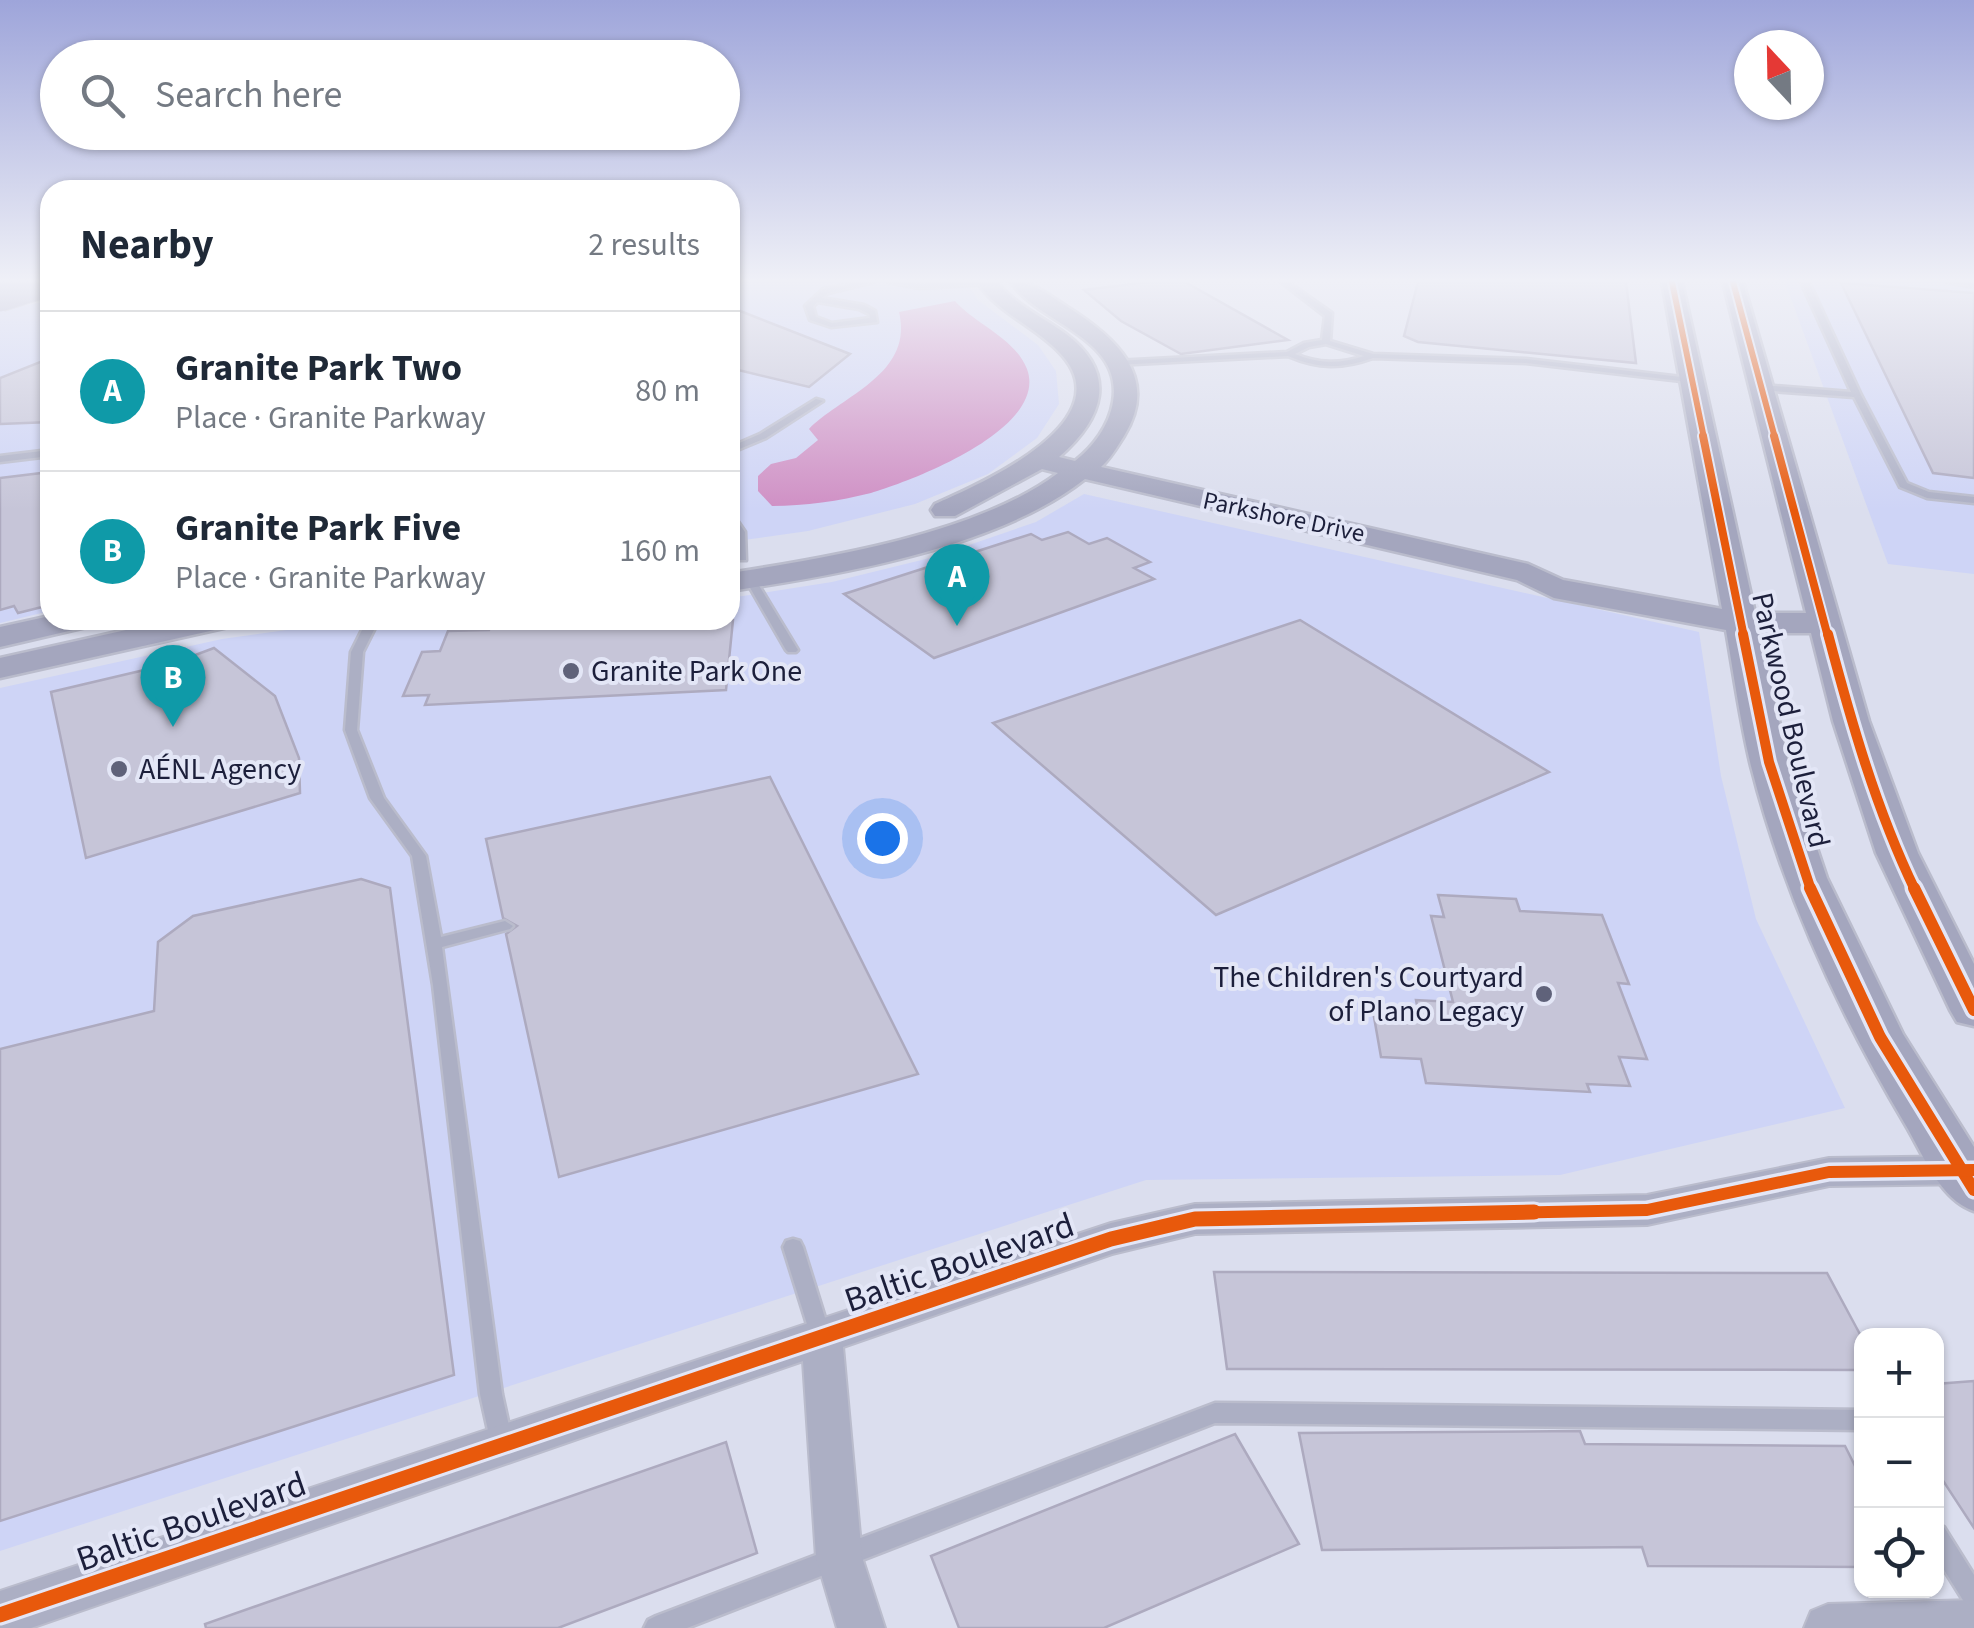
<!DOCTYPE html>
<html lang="en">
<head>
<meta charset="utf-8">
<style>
	:root { --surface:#fff; --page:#f2f2f3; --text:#1f2937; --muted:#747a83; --line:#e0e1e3; --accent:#5f627a }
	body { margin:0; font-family:"Source Sans 3",sans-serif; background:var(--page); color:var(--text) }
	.controls { position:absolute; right:30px; bottom:30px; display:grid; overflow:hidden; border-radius:20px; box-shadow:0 2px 8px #0004 }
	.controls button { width:90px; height:90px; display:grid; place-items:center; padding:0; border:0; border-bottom:2px solid var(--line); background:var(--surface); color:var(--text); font:50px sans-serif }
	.compass { position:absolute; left:1734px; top:30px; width:90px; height:90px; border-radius:50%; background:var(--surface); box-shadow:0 2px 8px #0004; rotate:338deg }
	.you { position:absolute; left:882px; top:838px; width:35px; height:35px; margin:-25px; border:8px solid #fff; border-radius:50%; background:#1a73e8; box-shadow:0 0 0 15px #1a73e833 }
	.badge { display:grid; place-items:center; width:65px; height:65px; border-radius:50%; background:var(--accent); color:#fff; font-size:32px; font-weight:700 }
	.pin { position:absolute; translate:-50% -82px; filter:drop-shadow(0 2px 5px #0008) }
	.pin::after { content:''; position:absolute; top:52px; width:35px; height:30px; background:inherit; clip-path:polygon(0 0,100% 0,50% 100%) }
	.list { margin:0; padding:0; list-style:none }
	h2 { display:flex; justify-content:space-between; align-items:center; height:130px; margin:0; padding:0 40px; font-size:42px }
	h2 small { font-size:32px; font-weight:400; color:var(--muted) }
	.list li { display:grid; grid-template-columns:65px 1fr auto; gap:30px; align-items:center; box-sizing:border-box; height:160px; padding:0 40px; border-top:2px solid var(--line) }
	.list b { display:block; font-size:38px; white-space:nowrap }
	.list p { margin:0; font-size:32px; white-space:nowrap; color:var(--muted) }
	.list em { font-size:32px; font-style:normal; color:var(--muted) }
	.icon { flex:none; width:55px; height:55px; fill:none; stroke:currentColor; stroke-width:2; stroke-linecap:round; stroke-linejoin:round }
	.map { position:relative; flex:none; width:1974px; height:1628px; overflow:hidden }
	.search { position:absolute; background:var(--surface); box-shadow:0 2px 8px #0004; left:40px; top:40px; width:700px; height:110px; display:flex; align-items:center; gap:25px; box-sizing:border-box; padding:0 35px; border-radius:55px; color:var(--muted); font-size:38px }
	.panel { position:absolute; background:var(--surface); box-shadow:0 2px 8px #0004; left:40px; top:180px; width:700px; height:450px; border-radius:30px }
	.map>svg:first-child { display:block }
	.built { fill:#ced4f6 }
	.water { fill:#cf8fc4 }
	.building { fill:#c6c5d8; stroke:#adaabf; stroke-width:2.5 }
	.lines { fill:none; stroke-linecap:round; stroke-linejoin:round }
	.lane-casing { stroke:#babccc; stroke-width:5 }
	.street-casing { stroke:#babccc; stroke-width:4 }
	.secondary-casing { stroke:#babccc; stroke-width:5 }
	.lane { fill:#acafc4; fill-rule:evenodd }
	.street { fill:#acafc4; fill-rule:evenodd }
	.secondary { fill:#a4a6be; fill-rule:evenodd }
	.highway-bridge-casing { stroke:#babccc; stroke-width:31; stroke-linecap:butt }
	.highway-bridge { stroke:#a3a3c0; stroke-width:29 }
	.cycleway-far4-casing { stroke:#e3e6f6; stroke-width:10 }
	.cycleway-far3-casing { stroke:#e3e6f6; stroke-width:12 }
	.cycleway-far2-casing { stroke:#e3e6f6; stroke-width:16 }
	.cycleway-far1-casing { stroke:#e3e6f6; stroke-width:19 }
	.cycleway-casing { stroke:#e3e6f6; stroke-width:21 }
	.cycleway-far4 { stroke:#e8590c; stroke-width:6 }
	.cycleway-far3 { stroke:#e8590c; stroke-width:8 }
	.cycleway-far2 { stroke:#e8590c; stroke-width:10 }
	.cycleway-far1 { stroke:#e8590c; stroke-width:12 }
	.cycleway { stroke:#e8590c; stroke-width:15 }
	.poi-dot { fill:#5f627a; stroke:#e3e6f6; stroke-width:4 }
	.labels { text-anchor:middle; stroke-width:8; stroke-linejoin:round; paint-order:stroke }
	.far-street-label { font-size:25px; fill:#1c1f3b; stroke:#e3e6f6 }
	.poi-label { font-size:30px; fill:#1c1f3b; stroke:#e3e6f6; text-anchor:start }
	.street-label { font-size:30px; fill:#1c1f3b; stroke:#e3e6f6 }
	.near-street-label { font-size:35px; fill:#1c1f3b; stroke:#e3e6f6 }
</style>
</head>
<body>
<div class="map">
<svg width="1974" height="1628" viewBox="0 0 1974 1628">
	<rect width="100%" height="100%" fill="#dbdeee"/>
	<g class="built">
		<path d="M730 282H966L978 300 1038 345 1056 371 1059 404 1037 438 988 474 915 504 808 531 730 542Z"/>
		<path d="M1785 282H1974V574L1888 564Z"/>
		<path d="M50 301V611L0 623V310Z"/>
		<path d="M1084 494 1699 632 1721 776 1756 919 1845 1108 1560 1175 1146 1180 0 1551V688L222 639 359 620H730V598L832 582 934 557 1036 522Z"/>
	</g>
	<path class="water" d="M955 301C975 324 1015 338 1027 369 1049 429 912 481 871 493 839 501 805 506 772 506L758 491V476L771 464 796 458 818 440 809 429C843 395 914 374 899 312Z"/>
	<g class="building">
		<path d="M1149 282H1185L1288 340 1181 354 1121 321 1084 290Z"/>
		<path d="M1418 282H1626L1636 363 1418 342 1404 336Z"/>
		<path d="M1841 283 1974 293V478L1933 473Z"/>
		<path d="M730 307 850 354 809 387 730 368Z"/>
		<path d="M50 358V422L0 424V378Z"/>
		<path d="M50 472V508L42 537 50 546V605L18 613 14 606 0 610V478Z"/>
		<path d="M1068 532 1089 544 1107 538 1150 562 1134 568 1154 579 934 658 844 594 1031 534 1042 540Z"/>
		<path d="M492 620H733L726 690 425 705 429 695 403 696 422 652 440 651 448 631 489 630Z"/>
		<path d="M1300 620 1549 772 1216 915 993 723Z"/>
		<path d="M214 648 275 696 299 758 300 793 86 858 51 692 174 663Z"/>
		<path d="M770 777 918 1074 559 1177 506 934 517 926 503 918 486 839Z"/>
		<path d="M361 879 390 888 454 1375 0 1521V1049L154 1011 158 942 193 916Z"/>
		<path d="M1438 895 1516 899 1520 911 1602 915 1629 984 1618 983 1647 1059 1619 1057 1630 1086 1587 1084 1590 1092 1426 1083 1421 1059 1381 1057 1374 1017 1420 1020 1416 1000 1453 1002 1431 916 1444 917Z"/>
		<path d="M1214 1272 1827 1273 1862 1338V1370L1227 1369Z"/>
		<path d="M1974 1381V1528L1936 1470V1384Z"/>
		<path d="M1580 1431 1585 1444 1845 1446 1862 1480V1567L1648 1566 1642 1547 1322 1550 1299 1433Z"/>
		<path d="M1235 1434 1299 1544 1104 1628H959L931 1556Z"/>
		<path d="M726 1442 757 1553 558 1628H206L205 1624Z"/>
	</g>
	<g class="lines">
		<g class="lane-casing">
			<g id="lane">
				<path d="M861 282H873L828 293 822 298 864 305 875 311 877 322 831 327 810 320 805 306 823 289ZM818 302 859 309 869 314 870 318 832 323 816 317 813 306Z"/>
				<path d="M888 282 919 284 992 282 988 284 919 288Z"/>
				<path d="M1281 282H1288L1332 313 1330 341 1373 354 1526 359 1690 378 1694 380 1690 382 1526 363 1373 358C1343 369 1318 369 1288 356L1116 365 1112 363 1116 361 1287 352 1304 343 1322 340 1325 316ZM1326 344 1364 356C1340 364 1319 364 1295 354L1309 347Z"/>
				<path d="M1801 282H1809L1861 395 1907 483 1929 492 1974 497V503L1927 498 1900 487 1854 397 1759 390 1758 388 1762 385 1851 392Z"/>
				<path d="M1947 282 1974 283V287Z"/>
				<path d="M816 399 823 401 766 438 730 453V447L760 434Z"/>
				<path d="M50 450V456L0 462V456Z"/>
				<path d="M730 515 734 516 745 532 746 560H738L737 558 735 532 730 525Z"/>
				<path d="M750 576 755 579 798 650 796 652H788L786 650 745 579Z"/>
				<path d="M361 620H373L376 626 363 652 357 730 384 798 426 856 441 937 505 921 513 926 510 929 442 947 502 1394 513 1444 510 1451 502 1454 494 1451 491 1444 480 1394 433 985 412 856 370 798 345 730 351 652 364 626Z"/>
				<path d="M793 1239 800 1241 803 1247 831 1337 828 1343 821 1346 814 1343 811 1337 783 1247 786 1241Z"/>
				<path d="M1215 1403 1862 1410V1430L1215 1423 687 1628H644L648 1620 656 1616Z"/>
				<path d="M1936 1524 1944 1527 1974 1575V1609L1966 1605 1936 1557Z"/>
			</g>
		</g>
		<g class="street-casing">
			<g id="street">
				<path d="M1974 1156V1184L1829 1186 1647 1225 1195 1234 1112 1254 843 1347 862 1557 885 1628H837L816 1557 803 1361 31 1628H0V1591L1111 1223 1195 1204 1647 1195 1829 1158Z"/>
				<path d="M1974 1600V1628H1804L1811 1611 1828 1604Z"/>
			</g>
		</g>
		<g class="secondary-casing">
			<g id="secondary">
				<path d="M977 282H997C1015 305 1043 317 1066 334 1119 374 1103 419 1059 457L1075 461C1093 447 1109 426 1113 402 1124 337 1038 324 1011 282 1034 282 1046 293 1066 306 1114 336 1161 376 1124 436 1117 447 1111 458 1101 467L1528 564 1563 580 1722 609 1662 282H1682L1755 613H1806L1723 282H1743L1869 721 1918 853 1974 964V1026L1957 1022 1950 1010 1876 853 1833 721 1811 633H1760L1788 762 1827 878 1903 1034 1974 1147V1211C1940 1200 1923 1154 1905 1124 1838 1011 1783 893 1751 766 1740 721 1734 675 1726 630L1554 598 1517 580 1085 479C998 548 838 575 730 591V573C827 558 979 533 1058 473L1042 469 955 516H935L931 510 935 504C983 483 1126 420 1059 352 1033 325 999 314 977 282Z"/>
				<path d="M50 616V620H90L86 627 0 647V627Z"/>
				<path d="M171 620H232L228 627 0 678V658Z"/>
			</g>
		</g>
		<use href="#lane" class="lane"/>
		<use href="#street" class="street"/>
		<use href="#secondary" class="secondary"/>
		<g class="highway-bridge-casing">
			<path id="highway-bridge" d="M0 297 47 282"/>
		</g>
		<use href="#highway-bridge" class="highway-bridge"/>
		<g class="cycleway-far4-casing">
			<g id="cycleway-far4">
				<path d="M1672 282 1704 438"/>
				<path d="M1733 282 1775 438"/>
			</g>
		</g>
		<g class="cycleway-far3-casing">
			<g id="cycleway-far3">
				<path d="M1703 436 1744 637"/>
				<path d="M1774 436 1828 637"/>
			</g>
		</g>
		<g class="cycleway-far2-casing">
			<g id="cycleway-far2">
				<path d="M1743 634 1769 762 1811 890"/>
				<path d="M1828 634C1851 721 1876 809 1915 890"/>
			</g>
		</g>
		<g class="cycleway-far1-casing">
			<g id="cycleway-far1">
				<path d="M1810 888 1880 1037 1974 1190"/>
				<path d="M1914 888 1974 1010"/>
				<path d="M1408 1215 1647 1210 1829 1172 1974 1170"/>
			</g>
		</g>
		<g class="cycleway-casing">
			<path id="cycleway" d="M0 1615 1111 1239 1195 1219 1534 1212"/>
		</g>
		<use href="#cycleway-far4" class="cycleway-far4"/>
		<use href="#cycleway-far3" class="cycleway-far3"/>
		<use href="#cycleway-far2" class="cycleway-far2"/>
		<use href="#cycleway-far1" class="cycleway-far1"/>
		<use href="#cycleway" class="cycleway"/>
	</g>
	<linearGradient id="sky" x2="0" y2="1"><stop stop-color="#9ea5da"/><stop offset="0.55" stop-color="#eff0f7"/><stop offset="1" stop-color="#eff0f7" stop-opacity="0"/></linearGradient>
	<rect width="1974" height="510" fill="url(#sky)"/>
	<g class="poi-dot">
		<circle cx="571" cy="671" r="10"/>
		<circle cx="119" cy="769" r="10"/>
		<circle cx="1544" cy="994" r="10"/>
	</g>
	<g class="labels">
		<g class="far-street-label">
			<text transform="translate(1284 516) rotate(12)" y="9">Parkshore Drive</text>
		</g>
		<g class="poi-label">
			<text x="591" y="681">Granite Park One</text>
			<text x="139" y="779">AÉNL Agency</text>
			<text x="1524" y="987" text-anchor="end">The Children's Courtyard<tspan x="1524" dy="34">of Plano Legacy</tspan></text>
		</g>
		<g class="street-label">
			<text transform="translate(1791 720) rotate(77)" y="10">Parkwood Boulevard</text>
		</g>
		<g class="near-street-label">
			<text transform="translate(959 1262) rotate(-19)" y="12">Baltic Boulevard</text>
			<text transform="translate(191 1521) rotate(-19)" y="12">Baltic Boulevard</text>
		</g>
	</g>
</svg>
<div class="controls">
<button>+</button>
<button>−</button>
<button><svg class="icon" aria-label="locate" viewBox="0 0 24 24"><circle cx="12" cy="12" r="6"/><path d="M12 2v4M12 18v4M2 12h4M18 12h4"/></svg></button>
</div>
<svg class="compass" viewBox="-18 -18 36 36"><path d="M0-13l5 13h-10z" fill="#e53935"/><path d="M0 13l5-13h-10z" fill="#747a83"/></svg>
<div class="you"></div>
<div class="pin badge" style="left:957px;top:626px;background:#0f9aa8">A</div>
<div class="pin badge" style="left:173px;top:727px;background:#0f9aa8">B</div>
<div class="search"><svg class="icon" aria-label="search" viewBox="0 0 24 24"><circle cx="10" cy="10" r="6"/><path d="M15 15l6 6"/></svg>Search here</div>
<section class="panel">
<h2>Nearby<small>2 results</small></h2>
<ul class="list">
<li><span class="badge" style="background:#0f9aa8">A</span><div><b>Granite Park Two</b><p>Place · Granite Parkway</p></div><em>80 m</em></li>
<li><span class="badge" style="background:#0f9aa8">B</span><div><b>Granite Park Five</b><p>Place · Granite Parkway</p></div><em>160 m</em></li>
</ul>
</section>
</div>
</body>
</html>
